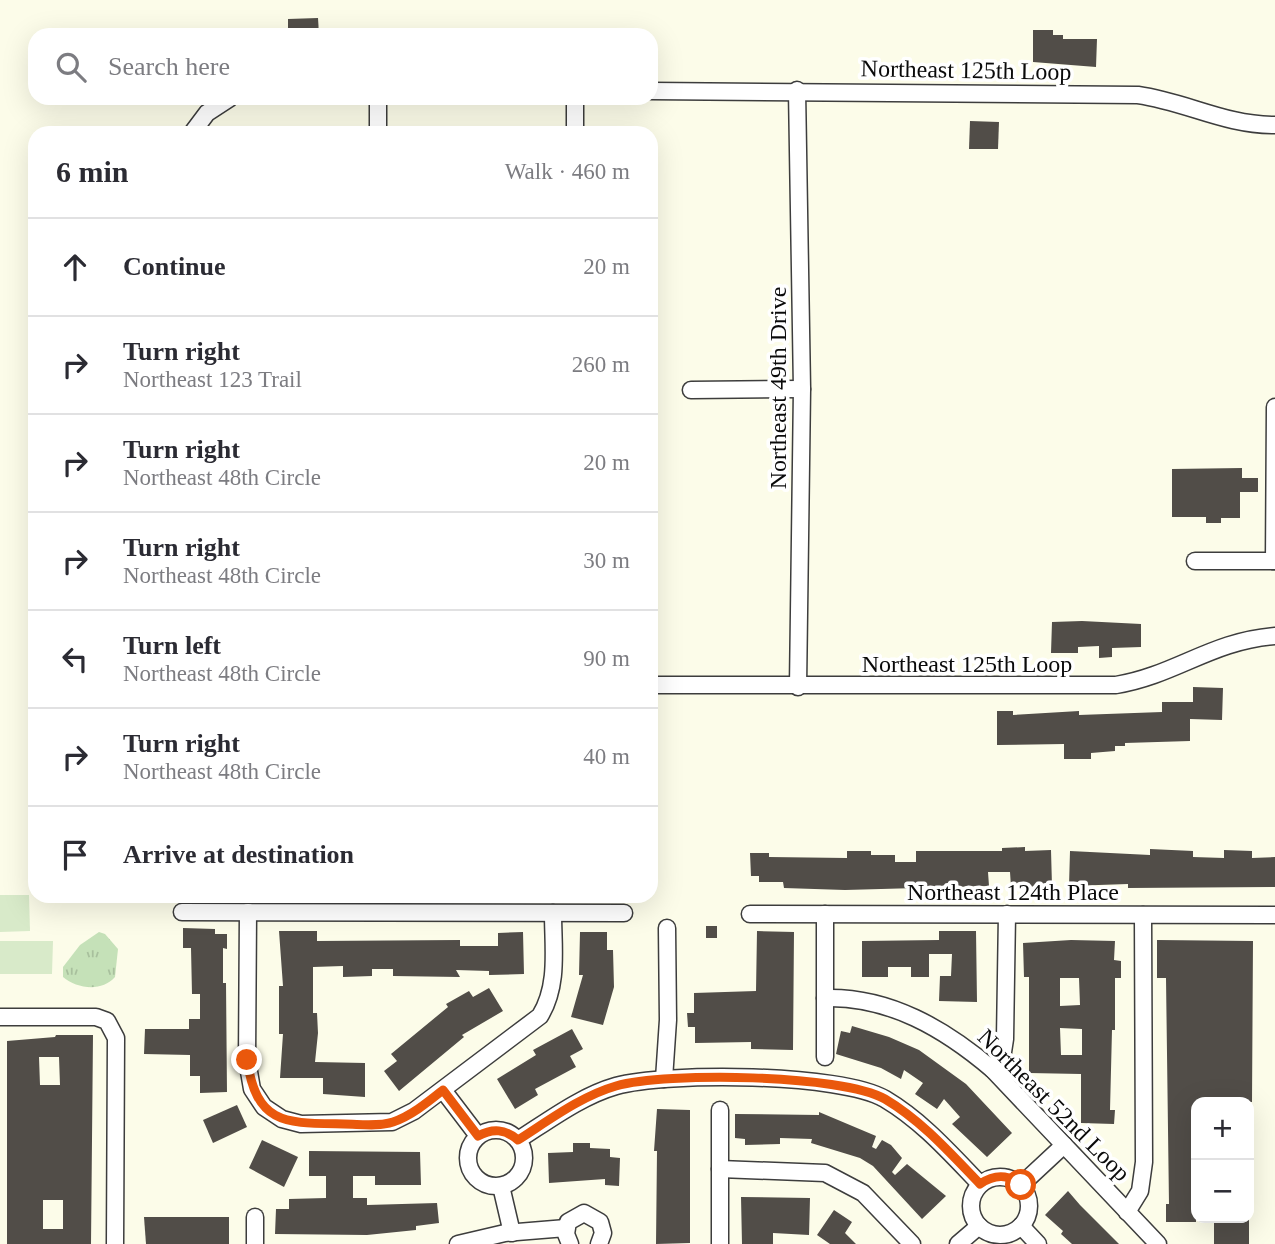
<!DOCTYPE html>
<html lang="en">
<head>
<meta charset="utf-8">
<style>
	:root { --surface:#fff; --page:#f7f7f7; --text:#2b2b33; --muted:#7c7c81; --line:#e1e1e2 }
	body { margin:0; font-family:"Times New Roman",serif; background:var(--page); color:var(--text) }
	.controls { position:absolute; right:21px; bottom:21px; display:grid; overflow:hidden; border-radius:14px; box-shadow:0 7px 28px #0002 }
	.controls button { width:63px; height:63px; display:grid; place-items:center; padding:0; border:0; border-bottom:2px solid var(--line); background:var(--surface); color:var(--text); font:35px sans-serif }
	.stop { position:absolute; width:21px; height:21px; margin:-16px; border:5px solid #ea580c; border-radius:50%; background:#fff }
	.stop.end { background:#ea580c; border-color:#fff; box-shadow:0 2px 7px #0008 }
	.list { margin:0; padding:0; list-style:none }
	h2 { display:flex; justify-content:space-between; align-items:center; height:91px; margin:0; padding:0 28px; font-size:30px }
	h2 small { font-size:23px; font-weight:400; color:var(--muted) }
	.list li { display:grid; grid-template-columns:46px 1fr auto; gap:21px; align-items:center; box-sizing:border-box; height:98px; padding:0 28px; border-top:2px solid var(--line) }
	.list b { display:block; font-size:26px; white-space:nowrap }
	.list p { margin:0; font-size:23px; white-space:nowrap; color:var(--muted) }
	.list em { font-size:23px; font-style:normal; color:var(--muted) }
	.icon { flex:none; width:38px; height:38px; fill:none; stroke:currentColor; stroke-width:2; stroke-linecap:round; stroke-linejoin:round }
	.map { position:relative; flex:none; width:1275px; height:1244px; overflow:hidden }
	.search { position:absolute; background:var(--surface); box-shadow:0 7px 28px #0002; left:28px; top:28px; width:630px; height:77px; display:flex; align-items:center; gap:18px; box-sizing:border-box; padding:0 24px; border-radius:21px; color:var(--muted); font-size:26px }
	.panel { position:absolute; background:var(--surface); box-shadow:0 7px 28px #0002; left:28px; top:126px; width:630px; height:777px; border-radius:21px }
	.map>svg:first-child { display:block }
	.park { fill:url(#park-tufts) }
	.pitch { fill:#d8eac9 }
	.building { fill:#514d48; fill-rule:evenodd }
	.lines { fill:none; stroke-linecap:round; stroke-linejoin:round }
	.minor-casing { stroke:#3d3d3d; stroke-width:19 }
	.minor { stroke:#fff; stroke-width:16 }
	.route { stroke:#ea580c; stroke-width:9 }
	.labels { text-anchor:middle; stroke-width:7; stroke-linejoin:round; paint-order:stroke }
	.street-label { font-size:24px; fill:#0a0a0a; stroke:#fff }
</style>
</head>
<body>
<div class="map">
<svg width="1275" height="1244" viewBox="0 0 1275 1244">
	<defs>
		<pattern id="park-tufts" width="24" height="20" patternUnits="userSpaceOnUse" patternTransform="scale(1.75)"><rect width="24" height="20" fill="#c5e1b8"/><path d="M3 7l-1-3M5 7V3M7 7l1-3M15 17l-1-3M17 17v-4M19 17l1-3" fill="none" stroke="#a8c09d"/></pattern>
	</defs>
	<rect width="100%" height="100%" fill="#fcfce9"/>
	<path class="park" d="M99 932 105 934 118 949 115 977C102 992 77 989 63 977V967L80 945Z"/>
	<g class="pitch">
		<path d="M0 895H29L30 931 0 932Z"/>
		<path d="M0 941H53L52 974H0Z"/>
	</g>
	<g class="building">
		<path d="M318 18 319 35H288V19Z"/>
		<path d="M1033 30H1053V35H1063V39H1097L1096 67 1033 62Z"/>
		<path d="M970 121 999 122 998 149H969Z"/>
		<path d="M1242 468V478H1258V492H1240V518H1221V523H1206V517H1172V469Z"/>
		<path d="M1082 621 1141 624V647L1112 648V657L1099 658V646L1078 647V653H1051L1052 622Z"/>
		<path d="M1193 687 1223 688 1222 720 1190 719V741L1125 743V746H1115V751L1091 753V759H1064V744L997 745V711H1013V715L1079 711V715L1162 712V702H1193Z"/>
		<path d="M1025 847V851L1051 850 1052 886 1011 887 1010 872H988L989 886 845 890 784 888 783 882H759V876H751L750 853H769V857L847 858V851H871V855H895V862H916V851H1002V848Z"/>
		<path d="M1150 849 1193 851V857L1224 858V850L1252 851V858L1275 857V887L1128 888V884L1069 886 1070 851 1150 855Z"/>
		<rect x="706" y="926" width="11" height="12"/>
		<path d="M183 928 215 929V934H227V949L223 948V983H226L227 1092 200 1093V1076H190V1055L144 1054 145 1029H189V1019H200V994H192L191 948H183Z"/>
		<path d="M279 931H317V941L460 940V946H498V933L523 932 524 974 489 975V971L456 970 460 977 393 976V969H372V976L343 977V966L313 967V1013H317L318 1033 315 1062 365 1063V1097L323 1094V1078H280L283 1034H279V986H283Z"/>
		<path d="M757 931 794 932 793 1050 751 1049V1042L695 1043V1027H688L687 1013H694V993L756 991Z"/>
		<path d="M939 931H976L977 1002 939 1001 940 976H951L952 954H929V977H911V967H888V977H862V941L939 940Z"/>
		<path d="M580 932H607V950H613L614 987 603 1025 571 1017 583 975H579Z"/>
		<path d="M1071 940 1115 941 1114 960 1121 961V978H1115V1030H1112L1110 1110H1115L1114 1124 1081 1123V1074L1029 1073V977H1024L1023 943ZM1060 978H1079L1080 1005 1060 1006ZM1060 1028 1082 1029V1055H1061Z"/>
		<path d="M1157 940 1253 941 1252 1102 1194 1103 1196 1222H1166V1204H1169L1166 978H1157Z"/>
		<path d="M489 988 503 1011 462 1035 464 1037 399 1091 384 1071 397 1061 391 1054 448 1007 446 1004 469 991 473 997Z"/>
		<path d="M852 1026 889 1037 919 1050 966 1084 1012 1133 987 1157 952 1124 960 1117 944 1099 937 1109 915 1094 923 1083 904 1070 901 1079 881 1068 836 1054 841 1031 850 1033Z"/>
		<path d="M572 1029 583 1049 570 1056 576 1067 535 1089 538 1095 515 1109 497 1079 536 1055 533 1050Z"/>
		<path d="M56 1035H93L91 1244H7V1041L55 1037ZM39 1057H59L60 1085H40ZM43 1200H63V1229H43Z"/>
		<path d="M237 1105 247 1127 213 1143 203 1120Z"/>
		<path d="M657 1109 690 1110V1243L656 1244 657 1151H654Z"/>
		<path d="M819 1112 876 1136 872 1147 876 1149 882 1140 891 1145 902 1158 892 1172 895 1175 907 1164 946 1196 922 1219 873 1166 860 1158 811 1143 812 1139 780 1138V1144L745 1145V1139L735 1138V1114L819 1115Z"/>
		<path d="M262 1140 298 1157 284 1187 249 1168Z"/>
		<path d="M573 1143H590V1148L610 1149V1157L620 1158 619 1186 605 1185V1179L549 1183 548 1153 573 1152Z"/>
		<path d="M309 1151 420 1152 421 1185H375V1176H353V1198H367V1205L437 1203 439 1223 416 1226V1230L367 1235 275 1234 276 1209H289V1199L326 1198V1176H309Z"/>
		<path d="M1068 1191 1080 1205 1119 1244H1072L1061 1234 1063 1231 1045 1215Z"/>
		<path d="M741 1197 810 1198 809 1235 773 1233V1244H742Z"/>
		<path d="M834 1210 852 1222 845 1233 856 1244H830L817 1235Z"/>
		<path d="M144 1217H229V1244H146Z"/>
		<path d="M1227 1218H1249V1244H1214V1222H1227Z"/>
	</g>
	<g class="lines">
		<g class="minor-casing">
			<g id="minor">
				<path d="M797 90 802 389 798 687"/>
				<path d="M651 91 1138 95C1187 102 1224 125 1275 125"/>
				<path d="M378 98V133"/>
				<path d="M575 98V133"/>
				<path d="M192 133 207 113 230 98"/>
				<path d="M691 390 802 389"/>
				<path d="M1195 561H1275"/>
				<path d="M1274 561 1275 407"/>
				<path d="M651 685H1116C1176 675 1211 641 1275 636"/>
				<path d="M182 912 624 913"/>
				<path d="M248 912 247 1060 252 1089 264 1107 282 1119 301 1124 392 1122 414 1111 540 1016C559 985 553 948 553 913"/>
				<path d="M750 914 1275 915"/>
				<path d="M825 998C889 996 945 1029 993 1070L1158 1244"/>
				<path d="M0 1017H96L107 1021 116 1038 115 1244"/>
				<path d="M825 1057V914"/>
				<path d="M993 1070 1003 1052 1005 1039 1007 914"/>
				<path d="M664 1079 668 1020 667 928"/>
				<path d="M443 1090 478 1136"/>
				<circle cx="496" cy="1158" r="28"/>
				<path d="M518 1140C548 1121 581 1096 616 1086 666 1072 841 1073 885 1099 922 1121 950 1153 980 1184"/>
				<path d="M720 1169 825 1173 863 1193 912 1244"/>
				<circle cx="1000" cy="1206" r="29"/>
				<path d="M1021 1185 1064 1145"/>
				<path d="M501 1186 512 1233"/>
				<path d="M1127 1212 1140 1191 1144 1162 1143 915"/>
				<path d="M255 1217V1244"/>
				<path d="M1021 1226 1038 1244"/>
				<path d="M458 1244 505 1233 566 1228"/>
				<path d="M570 1244 566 1234 568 1222 584 1213 600 1222 603 1233 599 1244"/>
				<path d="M720 1244V1110"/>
				<path d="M958 1244 979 1226"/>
			</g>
		</g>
		<use href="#minor" class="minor"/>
	</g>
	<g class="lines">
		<path class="route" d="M247 1060C257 1126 286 1123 344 1124 359 1124 378 1127 393 1122 411 1116 428 1102 443 1090L478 1136C493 1128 505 1129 518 1140 548 1121 581 1096 616 1086 666 1072 841 1074 885 1099 922 1121 950 1153 980 1184 995 1174 1008 1174 1021 1185"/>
	</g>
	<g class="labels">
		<g class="street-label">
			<text transform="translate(966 70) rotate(1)" y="8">Northeast 125th Loop</text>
			<text transform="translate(778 388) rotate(-90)" y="8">Northeast 49th Drive</text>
			<text x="967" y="672">Northeast 125th Loop</text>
			<text x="1013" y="900">Northeast 124th Place</text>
			<text transform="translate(1054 1105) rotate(45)" y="8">Northeast 52nd Loop</text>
		</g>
	</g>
</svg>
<div class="controls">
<button>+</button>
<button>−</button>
</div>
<div class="stop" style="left:1021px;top:1185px"></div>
<div class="stop end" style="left:247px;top:1060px"></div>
<div class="search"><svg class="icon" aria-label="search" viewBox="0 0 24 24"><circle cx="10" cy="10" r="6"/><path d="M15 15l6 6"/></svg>Search here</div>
<section class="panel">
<h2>6 min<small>Walk · 460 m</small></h2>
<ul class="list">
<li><svg class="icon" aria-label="ahead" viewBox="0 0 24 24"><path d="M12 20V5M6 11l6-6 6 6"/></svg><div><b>Continue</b></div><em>20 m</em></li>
<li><svg class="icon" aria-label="right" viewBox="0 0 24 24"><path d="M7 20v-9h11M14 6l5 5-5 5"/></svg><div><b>Turn right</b><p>Northeast 123 Trail</p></div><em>260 m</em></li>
<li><svg class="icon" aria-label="right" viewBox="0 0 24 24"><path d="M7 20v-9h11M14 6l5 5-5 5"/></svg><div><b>Turn right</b><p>Northeast 48th Circle</p></div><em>20 m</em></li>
<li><svg class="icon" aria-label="right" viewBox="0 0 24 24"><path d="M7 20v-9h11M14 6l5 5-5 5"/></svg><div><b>Turn right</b><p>Northeast 48th Circle</p></div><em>30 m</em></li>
<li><svg class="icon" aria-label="left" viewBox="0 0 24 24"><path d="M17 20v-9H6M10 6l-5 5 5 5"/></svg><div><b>Turn left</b><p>Northeast 48th Circle</p></div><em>90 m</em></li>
<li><svg class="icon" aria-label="right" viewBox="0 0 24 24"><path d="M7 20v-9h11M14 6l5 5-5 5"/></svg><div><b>Turn right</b><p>Northeast 48th Circle</p></div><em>40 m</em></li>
<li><svg class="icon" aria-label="arrive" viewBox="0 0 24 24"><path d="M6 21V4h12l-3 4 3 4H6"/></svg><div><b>Arrive at destination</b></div></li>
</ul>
</section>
</div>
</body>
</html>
